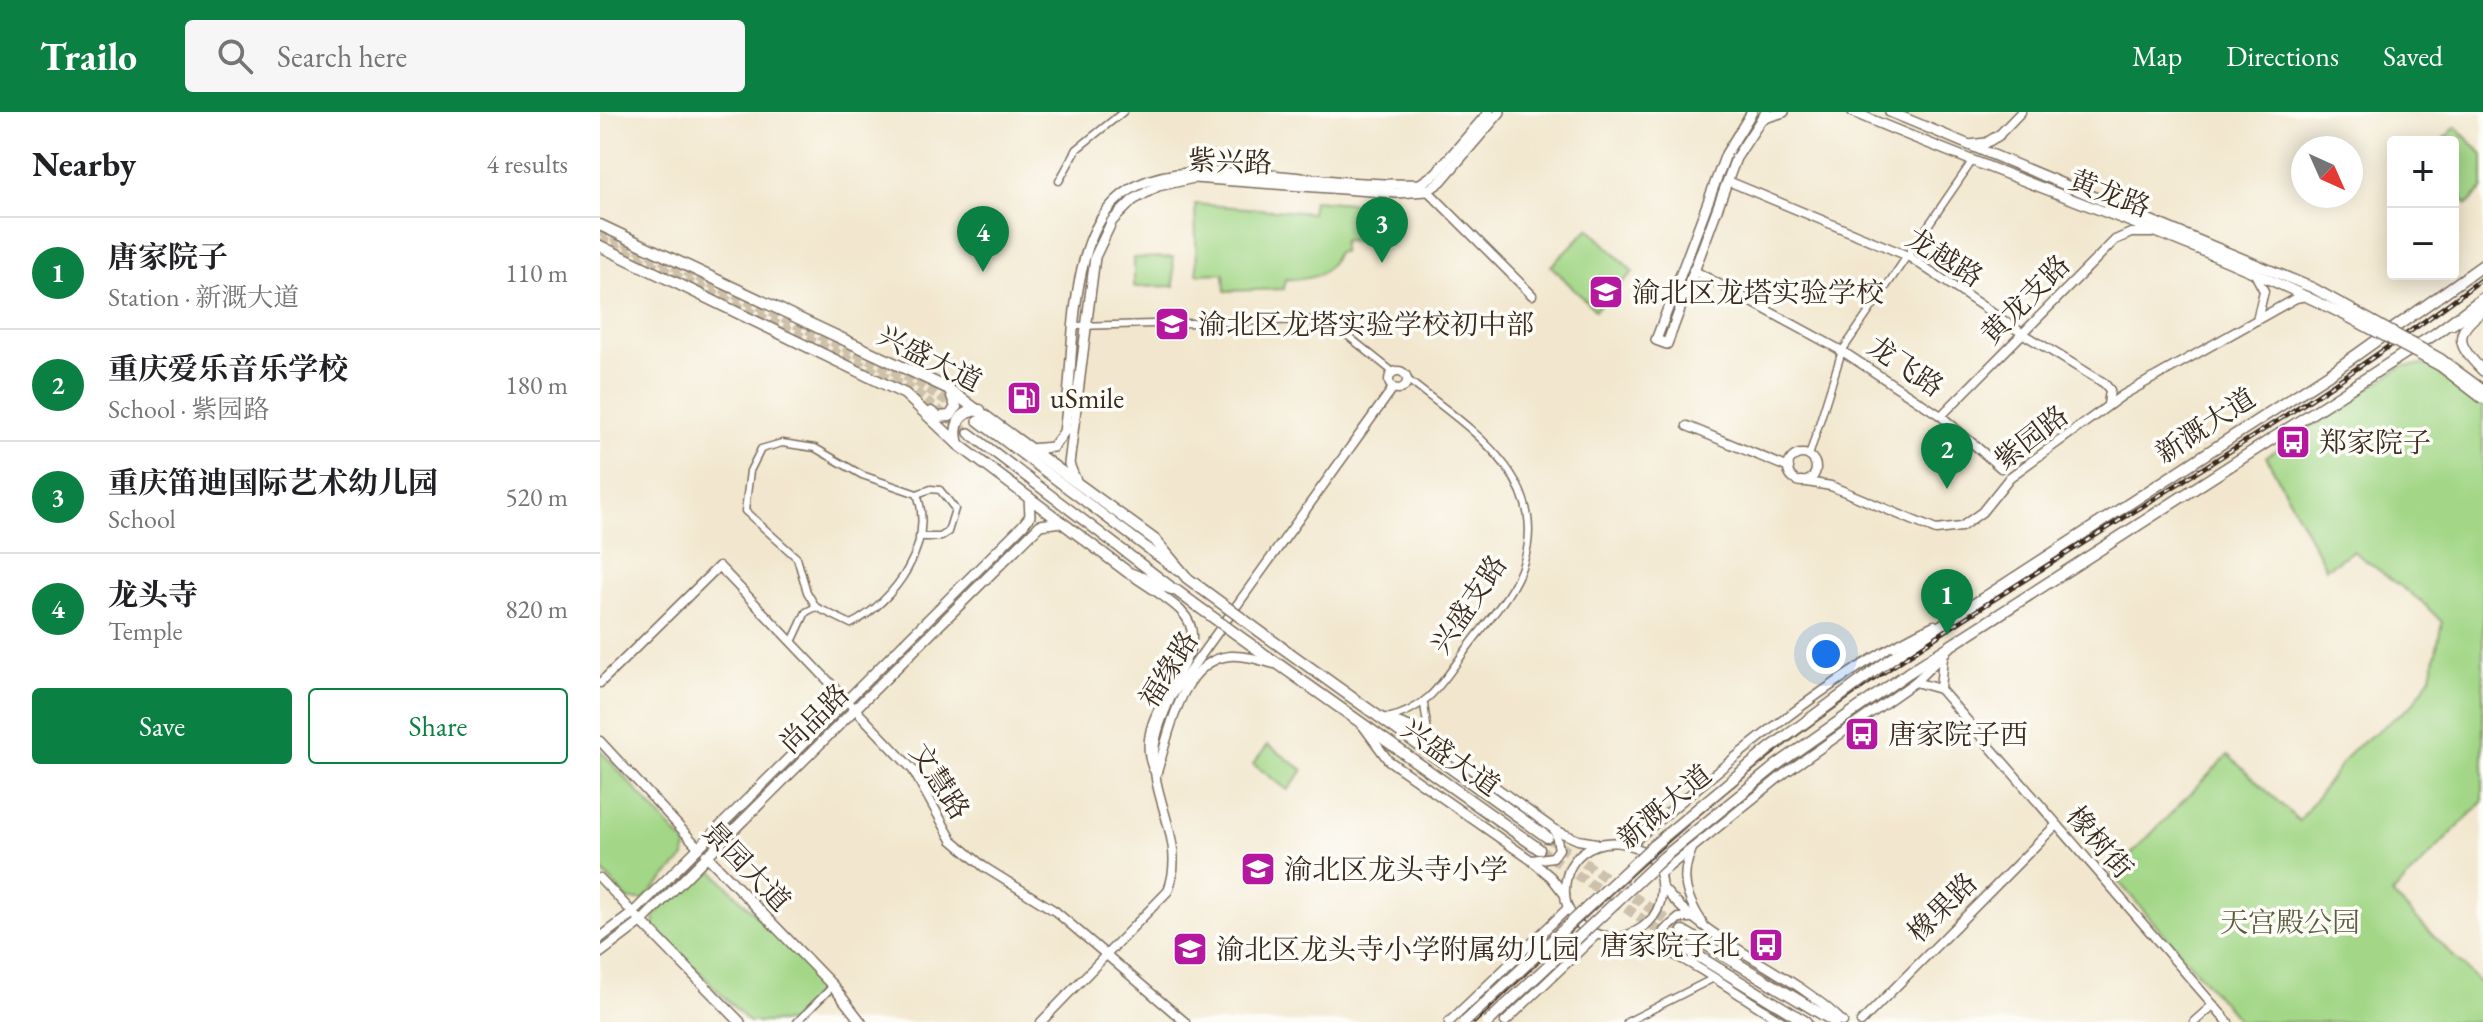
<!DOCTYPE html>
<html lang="en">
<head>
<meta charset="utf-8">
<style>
	:root { --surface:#fff; --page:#f6f6f6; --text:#202124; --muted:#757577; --line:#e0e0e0; --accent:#0b8043 }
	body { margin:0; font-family:"EB Garamond","Noto Serif SC",serif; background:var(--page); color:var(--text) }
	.controls { position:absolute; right:24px; top:24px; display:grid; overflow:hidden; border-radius:8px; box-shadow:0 4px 20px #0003 }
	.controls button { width:72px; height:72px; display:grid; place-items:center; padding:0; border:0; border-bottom:2px solid var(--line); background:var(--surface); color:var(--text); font:40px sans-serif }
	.compass { position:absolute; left:1691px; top:24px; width:72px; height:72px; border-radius:50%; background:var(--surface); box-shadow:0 4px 20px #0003; rotate:135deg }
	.you { position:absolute; left:1226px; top:542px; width:28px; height:28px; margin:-20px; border:6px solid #fff; border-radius:50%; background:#1a73e8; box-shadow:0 0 0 12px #1a73e833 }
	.badge { display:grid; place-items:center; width:52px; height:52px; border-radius:50%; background:var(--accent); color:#fff; font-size:26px; font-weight:700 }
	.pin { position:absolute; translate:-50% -66px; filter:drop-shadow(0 2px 4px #0008) }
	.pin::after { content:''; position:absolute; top:42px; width:28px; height:24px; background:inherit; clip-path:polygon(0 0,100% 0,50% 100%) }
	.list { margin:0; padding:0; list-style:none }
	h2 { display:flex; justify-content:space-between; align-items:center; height:104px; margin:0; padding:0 32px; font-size:34px }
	h2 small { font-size:26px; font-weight:400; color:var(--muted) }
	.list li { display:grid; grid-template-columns:52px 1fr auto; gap:24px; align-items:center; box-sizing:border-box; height:112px; padding:0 32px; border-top:2px solid var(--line) }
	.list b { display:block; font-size:30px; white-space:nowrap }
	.list p { margin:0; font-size:26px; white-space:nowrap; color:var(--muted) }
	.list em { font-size:26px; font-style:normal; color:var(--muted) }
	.actions { display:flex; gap:16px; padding:24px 32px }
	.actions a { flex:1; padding:18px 0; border:2px solid var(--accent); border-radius:8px; text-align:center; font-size:28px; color:var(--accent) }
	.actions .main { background:var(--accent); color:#fff }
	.icon { flex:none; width:44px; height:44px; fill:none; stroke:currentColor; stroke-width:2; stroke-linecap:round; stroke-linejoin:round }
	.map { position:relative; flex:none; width:1883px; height:910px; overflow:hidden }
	header { display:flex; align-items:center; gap:48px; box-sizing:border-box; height:112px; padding:0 40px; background:var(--accent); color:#fff }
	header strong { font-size:38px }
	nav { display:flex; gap:44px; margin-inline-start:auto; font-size:28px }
	.search { width:560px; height:72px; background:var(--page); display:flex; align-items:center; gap:20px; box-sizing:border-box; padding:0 28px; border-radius:8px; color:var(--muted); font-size:30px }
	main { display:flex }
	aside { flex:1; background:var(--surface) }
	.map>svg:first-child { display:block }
	.green { fill:#a3d787; stroke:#6f8052; stroke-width:2 }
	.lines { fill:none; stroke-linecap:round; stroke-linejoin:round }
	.secondary-tunnel { stroke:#cdc1ab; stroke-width:9; stroke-dasharray:9 4.5; stroke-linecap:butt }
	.primary-tunnel { stroke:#cdc1ab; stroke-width:10; stroke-dasharray:10 5; stroke-linecap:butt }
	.minor-casing { stroke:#7b6c5c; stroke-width:9 }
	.tertiary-casing { stroke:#7b6c5c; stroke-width:11 }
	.secondary-casing { stroke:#7b6c5c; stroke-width:12 }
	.primary-casing { stroke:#7b6c5c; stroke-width:13 }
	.minor { stroke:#fff; stroke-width:6 }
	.tertiary { stroke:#fff; stroke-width:8 }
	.secondary { stroke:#fff; stroke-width:9 }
	.primary { stroke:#fff; stroke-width:10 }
	.rail-casing { stroke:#3b2a1e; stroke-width:5 }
	.rail { stroke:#fdfcf7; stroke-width:2; stroke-dasharray:6; stroke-linecap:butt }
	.secondary-bridge-casing { stroke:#7b6c5c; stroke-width:12; stroke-linecap:butt }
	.primary-bridge-casing { stroke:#7b6c5c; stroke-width:13; stroke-linecap:butt }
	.secondary-bridge { stroke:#fff; stroke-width:9 }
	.primary-bridge { stroke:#fff; stroke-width:10 }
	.labels { text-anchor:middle; stroke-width:7; stroke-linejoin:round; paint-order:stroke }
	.street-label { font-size:28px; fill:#3b2a1e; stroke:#fdfcf7 }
	.poi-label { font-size:28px; fill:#3b2a1e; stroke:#fdfcf7; text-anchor:start }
	.park-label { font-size:28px; fill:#5a5e3e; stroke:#fdfcf7 }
</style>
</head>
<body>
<header>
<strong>Trailo</strong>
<div class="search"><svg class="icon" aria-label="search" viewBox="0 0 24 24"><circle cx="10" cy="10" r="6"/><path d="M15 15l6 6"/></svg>Search here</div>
<nav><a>Map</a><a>Directions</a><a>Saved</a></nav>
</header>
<main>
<aside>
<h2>Nearby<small>4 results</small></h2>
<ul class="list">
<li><span class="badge">1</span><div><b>唐家院子</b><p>Station · 新溉大道</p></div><em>110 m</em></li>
<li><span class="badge">2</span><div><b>重庆爱乐音乐学校</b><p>School · 紫园路</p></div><em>180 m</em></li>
<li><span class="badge">3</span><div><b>重庆笛迪国际艺术幼儿园</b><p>School</p></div><em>520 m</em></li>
<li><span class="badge">4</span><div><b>龙头寺</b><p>Temple</p></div><em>820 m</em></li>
</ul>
<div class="actions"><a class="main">Save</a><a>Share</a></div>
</aside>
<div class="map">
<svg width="1883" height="910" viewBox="0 0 1883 910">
	<rect width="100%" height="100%" fill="#fdfcf7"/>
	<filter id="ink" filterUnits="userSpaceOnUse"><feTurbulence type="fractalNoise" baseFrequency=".0125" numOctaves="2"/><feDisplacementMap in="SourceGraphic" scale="16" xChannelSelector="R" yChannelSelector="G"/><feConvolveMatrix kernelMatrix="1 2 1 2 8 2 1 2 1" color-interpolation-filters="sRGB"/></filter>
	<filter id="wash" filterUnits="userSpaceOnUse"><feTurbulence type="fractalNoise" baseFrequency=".006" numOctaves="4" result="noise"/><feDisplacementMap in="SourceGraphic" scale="32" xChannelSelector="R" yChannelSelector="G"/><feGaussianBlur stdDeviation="1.8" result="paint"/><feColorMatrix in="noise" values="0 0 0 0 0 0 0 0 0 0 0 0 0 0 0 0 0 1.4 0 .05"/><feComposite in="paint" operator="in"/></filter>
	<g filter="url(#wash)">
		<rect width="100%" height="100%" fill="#f2e7ce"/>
		<g class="green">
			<path d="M1856 15 1883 43V77L1867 93 1853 78V30H1840Z"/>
			<path d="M713 88 776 93 775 100H766L764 129 743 128 742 140H737C727 166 710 168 685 167L684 177 625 179 624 161 597 162 595 92 711 101Z"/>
			<path d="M989 116 1033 160 995 198 951 154Z"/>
			<path d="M573 145 574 174 534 175V146Z"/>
			<path d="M1828 253 1883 295V689L1792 782 1883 874V910H1640L1512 762 1628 643 1699 709 1751 639 1812 593 1831 564 1842 510 1822 490 1753 439 1726 456 1666 344 1803 254Z"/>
			<path d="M668 633 703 658 688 678 653 652Z"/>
			<path d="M0 638 86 733 85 745 43 788H29L0 757Z"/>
			<path d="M99 758H112L221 870 218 886 193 910H149L54 815 55 802Z"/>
		</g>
	</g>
	<g filter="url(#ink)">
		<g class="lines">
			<g class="secondary-tunnel">
				<path d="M0 119 316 270 372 305"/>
				<path d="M0 127 312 277 369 321"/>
			</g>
			<g class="primary-tunnel">
				<path d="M947 725 1083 819"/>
				<path d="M939 737 1070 826"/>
			</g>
			<g class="minor-casing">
				<g id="minor">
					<path d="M459 69 477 37 523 0"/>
					<path d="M475 214 712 208 748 224 793 260"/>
					<path d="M1209 344 1242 239 1371 51"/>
					<path d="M317 382 331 377 340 378 355 397 348 420 340 425H319"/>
					<path d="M192 530 206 500 216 495 251 512C295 489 335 433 317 382L262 363 215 336 182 331 161 337 150 359 145 399 197 446 207 480 216 495"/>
					<path d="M824 592 829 628"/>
					<path d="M787 606C831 597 845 565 871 531 890 506 915 480 924 449 951 364 863 312 807 267"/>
					<path d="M197 910 233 874"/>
					<path d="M1027 910 1112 867"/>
				</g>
			</g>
			<g class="tertiary-casing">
				<g id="tertiary">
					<path d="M1397 25 1421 0"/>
					<path d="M1128 69 1308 144 1422 221 1504 271 1510 278 1508 293"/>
					<path d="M824 75 932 183"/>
					<path d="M1093 158 1242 239 1341 304 1401 356"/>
					<path d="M1655 162 1664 179 1657 208"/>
					<path d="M1853 213 1883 193"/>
					<circle cx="798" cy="268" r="9"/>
					<path d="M1341 304 1515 128 1531 121H1552"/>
					<path d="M1087 314 1189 356"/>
					<circle cx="1202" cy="356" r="14"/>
					<path d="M1201 369 1231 374 1336 418 1361 415 1382 400 1410 365 1523 283 1696 186 1706 184"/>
					<path d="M536 466C550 476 568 486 581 499 624 542 527 594 553 657"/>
					<path d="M1315 570 1340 577 1343 545"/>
					<path d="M0 571 119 454 313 658 352 728 384 755 455 799 585 910"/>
					<path d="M1340 577 1628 910"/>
					<path d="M786 606 814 616 955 718 978 728 996 731"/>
					<path d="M763 614 788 648 931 748 951 765 965 783"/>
					<path d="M0 629 99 736"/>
					<path d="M557 660C569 623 581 548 630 544 645 543 660 548 674 552"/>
					<path d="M1031 732C1119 657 1230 562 1334 513"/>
					<path d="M1092 737C1079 765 1086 785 1102 810"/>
					<path d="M932 748 953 745 959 737 955 718"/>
					<path d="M1060 762 1185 661 1315 570 1346 540"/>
					<path d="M0 766 33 801"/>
					<path d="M1062 775C1110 834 1189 857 1243 910"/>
					<path d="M1022 825C1042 819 1059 806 1061 784 1069 718 968 710 965 777 964 789 969 801 977 810 998 832 1026 821 1051 832 1097 851 1140 884 1183 910"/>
					<path d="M1069 840 1064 819 1079 806H1090"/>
					<path d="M441 910 568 779C587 729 551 689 554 639 556 619 563 603 571 585L793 276"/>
					<path d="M849 910 968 796"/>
					<path d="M905 910 996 823"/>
					<path d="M1261 910 1456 713"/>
					<path d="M1594 910 1613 893"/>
				</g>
			</g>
			<g class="secondary-casing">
				<g id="secondary">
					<path d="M1152 0 1126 42 1056 228 1067 232 1136 46 1166 0"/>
					<path d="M1253 0C1417 71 1591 125 1750 206"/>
					<path d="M1290 0 1713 176 1756 200"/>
					<path d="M1161 7 1184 0"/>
					<path d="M1369 33 1386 31 1399 23"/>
					<path d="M1883 199C1851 222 1858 234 1883 259"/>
					<path d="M378 309 578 459"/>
					<path d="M369 321 570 474"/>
					<path d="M429 337 453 335 464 320C473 263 469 202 485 145 511 49 589 58 668 63 719 67 770 74 820 72L836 61 889 0"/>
					<path d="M476 369 469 352 495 145 512 109 533 88 558 74 594 66 797 81 827 79 841 69 900 0"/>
					<path d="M106 743 233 874 261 910"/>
					<path d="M38 806 140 910"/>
					<path d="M0 826 33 801 423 413 430 404 429 385"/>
					<path d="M0 841 41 810 440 413 461 410"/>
				</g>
			</g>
			<g class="primary-casing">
				<g id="primary">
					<path d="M0 113 347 276 555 428 587 466 602 477"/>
					<path d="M0 134 305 282 359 333 529 461 577 479 593 491"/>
					<path d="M331 300 338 305 350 304 356 295 351 281"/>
					<path d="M358 332C353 314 359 299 380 298"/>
					<path d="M666 524 947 725"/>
					<path d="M657 537 939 737"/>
					<path d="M1296 543 1735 258 1883 153"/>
					<path d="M1308 561 1835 222 1883 186"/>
					<path d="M1083 819 1235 910"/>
					<path d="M1075 830 1206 910"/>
				</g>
			</g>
			<use href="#minor" class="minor"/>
			<use href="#tertiary" class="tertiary"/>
			<use href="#secondary" class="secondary"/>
			<use href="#primary" class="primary"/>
			<g class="rail-casing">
				<path id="rail" d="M874 910C989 799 1104 687 1235 594 1446 444 1677 323 1883 166"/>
			</g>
			<use href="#rail" class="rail"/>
			<g class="secondary-bridge-casing">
				<g id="secondary-bridge">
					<path d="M1756 200 1841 247 1883 278"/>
					<path d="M1750 206 1840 254 1883 287"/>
				</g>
			</g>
			<g class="primary-bridge-casing">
				<g id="primary-bridge">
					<path d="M602 477 666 524"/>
					<path d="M593 491 657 537"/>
					<path d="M865 910 1054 733 1169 637 1296 543"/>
					<path d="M888 910 1064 745 1178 652 1308 561"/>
				</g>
			</g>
			<use href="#secondary-bridge" class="secondary-bridge"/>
			<use href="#primary-bridge" class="primary-bridge"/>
		</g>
	</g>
	<defs>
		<g id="school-square" transform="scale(1.8)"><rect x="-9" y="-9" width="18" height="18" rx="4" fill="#b5179e" stroke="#fdfcf7"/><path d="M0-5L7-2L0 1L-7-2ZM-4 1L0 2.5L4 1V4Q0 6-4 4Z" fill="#fff"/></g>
		<g id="fuel-square" transform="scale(1.8)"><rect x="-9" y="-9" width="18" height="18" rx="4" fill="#b5179e" stroke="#fdfcf7"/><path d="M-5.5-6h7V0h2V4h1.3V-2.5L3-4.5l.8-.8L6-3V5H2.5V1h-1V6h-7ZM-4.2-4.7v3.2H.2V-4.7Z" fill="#fff"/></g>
		<g id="bus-square" transform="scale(1.8)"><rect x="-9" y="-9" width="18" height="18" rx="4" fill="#b5179e" stroke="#fdfcf7"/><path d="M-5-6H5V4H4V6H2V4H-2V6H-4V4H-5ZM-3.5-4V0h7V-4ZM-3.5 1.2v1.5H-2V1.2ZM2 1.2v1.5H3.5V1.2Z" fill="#fff"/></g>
	</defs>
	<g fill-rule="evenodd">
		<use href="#school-square" x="1006" y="180"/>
		<use href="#school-square" x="572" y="212"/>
		<use href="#fuel-square" x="424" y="286"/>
		<use href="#bus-square" x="1693" y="330"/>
		<use href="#bus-square" x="1262" y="622"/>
		<use href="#school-square" x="658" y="757"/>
		<use href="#bus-square" x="1166" y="833"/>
		<use href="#school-square" x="590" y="837"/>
	</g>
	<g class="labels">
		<g class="street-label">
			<text transform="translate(630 49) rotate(2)" y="10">紫兴路</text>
			<text transform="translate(1510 81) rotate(21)" y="10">黄龙路</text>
			<text transform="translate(1345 145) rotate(32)" y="10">龙越路</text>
			<text transform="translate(1425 187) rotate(-45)" y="10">黄龙支路</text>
			<text transform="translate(330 246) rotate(27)" y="10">兴盛大道</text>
			<text transform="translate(1306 254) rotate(34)" y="10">龙飞路</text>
			<text transform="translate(1605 313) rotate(-33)" y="10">新溉大道</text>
			<text transform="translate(1431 325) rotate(-38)" y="10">紫园路</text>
			<text transform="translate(868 492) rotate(-56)" y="10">兴盛支路</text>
			<text transform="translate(568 557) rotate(-58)" y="10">福缘路</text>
			<text transform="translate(214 606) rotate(-45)" y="10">尚品路</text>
			<text transform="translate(851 645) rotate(35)" y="10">兴盛大道</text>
			<text transform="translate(340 669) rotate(57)" y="10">文慧路</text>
			<text transform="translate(1064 694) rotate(-40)" y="10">新溉大道</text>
			<text transform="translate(1500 730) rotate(49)" y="10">橡树街</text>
			<text transform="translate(147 754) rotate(46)" y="10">景园大道</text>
			<text transform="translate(1342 795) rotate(-45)" y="10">橡果路</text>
		</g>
		<g class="poi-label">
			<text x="1032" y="190">渝北区龙塔实验学校</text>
			<text x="598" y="222">渝北区龙塔实验学校初中部</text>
			<text x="450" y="296">uSmile</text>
			<text x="1719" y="340">郑家院子</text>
			<text x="1288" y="632">唐家院子西</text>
			<text x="684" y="767">渝北区龙头寺小学</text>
			<text x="1140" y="843" text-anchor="end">唐家院子北</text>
			<text x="616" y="847">渝北区龙头寺小学附属幼儿园</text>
		</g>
		<g class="park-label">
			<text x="1690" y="820">天宫殿公园</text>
		</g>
	</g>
</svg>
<div class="controls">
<button>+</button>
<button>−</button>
</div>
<svg class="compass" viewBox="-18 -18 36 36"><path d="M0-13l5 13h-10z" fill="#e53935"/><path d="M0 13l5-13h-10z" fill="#757577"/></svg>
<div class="you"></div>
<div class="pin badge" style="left:1347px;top:523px">1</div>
<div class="pin badge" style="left:1347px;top:377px">2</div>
<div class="pin badge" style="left:782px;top:151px">3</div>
<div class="pin badge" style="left:383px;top:160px">4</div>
</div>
</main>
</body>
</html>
